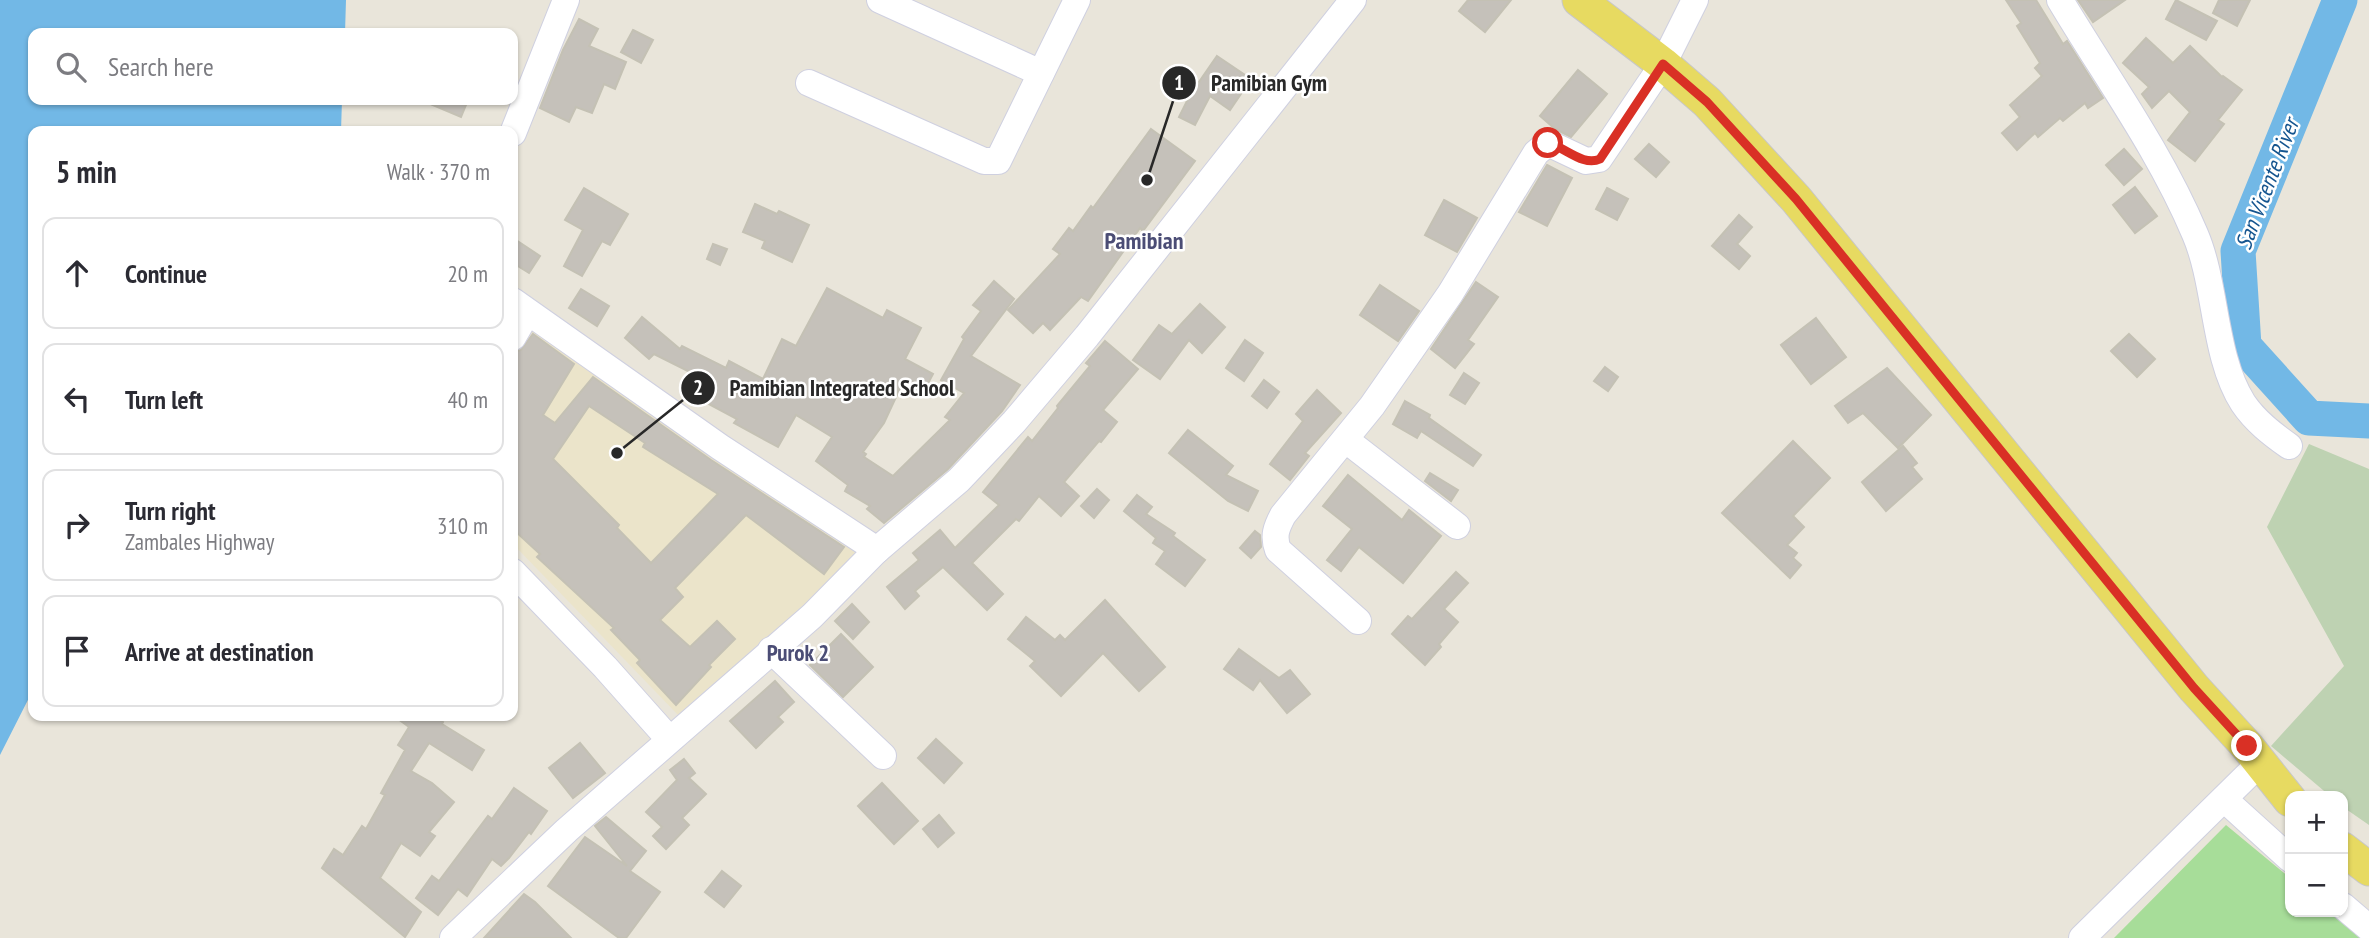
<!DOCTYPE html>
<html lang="en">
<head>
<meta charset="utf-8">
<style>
	:root { --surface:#fff; --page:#f2f2f3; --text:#2b2b33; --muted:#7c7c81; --line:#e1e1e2 }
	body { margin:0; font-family:"PT Sans Narrow",sans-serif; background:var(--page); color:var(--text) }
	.controls { position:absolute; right:21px; bottom:21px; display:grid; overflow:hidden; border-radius:14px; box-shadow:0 2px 5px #0004 }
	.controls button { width:63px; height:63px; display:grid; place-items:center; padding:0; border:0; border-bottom:2px solid var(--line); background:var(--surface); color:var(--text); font:35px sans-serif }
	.stop { position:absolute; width:21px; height:21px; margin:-16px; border:5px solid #d93025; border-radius:50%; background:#fff }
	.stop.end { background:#d93025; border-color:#fff; box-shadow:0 2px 7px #0008 }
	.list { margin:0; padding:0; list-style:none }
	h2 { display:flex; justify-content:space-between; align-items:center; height:91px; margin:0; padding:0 28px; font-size:30px }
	h2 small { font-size:23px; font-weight:400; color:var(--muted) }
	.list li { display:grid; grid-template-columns:46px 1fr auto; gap:21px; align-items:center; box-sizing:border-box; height:112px; margin:0 14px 14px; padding:0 14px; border:2px solid var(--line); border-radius:14px }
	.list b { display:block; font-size:26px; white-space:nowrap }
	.list p { margin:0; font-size:23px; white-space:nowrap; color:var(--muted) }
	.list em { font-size:23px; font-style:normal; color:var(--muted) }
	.icon { flex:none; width:38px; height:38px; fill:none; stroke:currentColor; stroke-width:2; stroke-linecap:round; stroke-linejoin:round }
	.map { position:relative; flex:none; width:2369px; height:938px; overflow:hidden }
	.search { position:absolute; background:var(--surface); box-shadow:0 2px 5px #0004; left:28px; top:28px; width:490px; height:77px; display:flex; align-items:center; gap:18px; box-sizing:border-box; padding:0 24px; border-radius:14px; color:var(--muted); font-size:26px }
	.panel { position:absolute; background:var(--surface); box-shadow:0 2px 5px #0004; left:28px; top:126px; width:490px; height:595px; border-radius:14px }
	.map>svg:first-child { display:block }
	.education { fill:#ebe4ca }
	.green { fill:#a7dd99 }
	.cemetery { fill:#bed2b2 }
	.water { fill:#72b8e6 }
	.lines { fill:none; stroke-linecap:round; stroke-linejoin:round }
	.river { stroke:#72b8e6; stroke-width:35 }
	.building { fill:#c5c1ba; stroke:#c4c1b4; stroke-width:2; fill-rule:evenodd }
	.minor-casing { stroke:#cfd0e0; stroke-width:28 }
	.major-casing { stroke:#c7c7c7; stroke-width:35 }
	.minor { stroke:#fff; stroke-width:26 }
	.major { stroke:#e7da61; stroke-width:33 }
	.route { stroke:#d93025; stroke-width:9 }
	.labels { text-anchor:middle; stroke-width:5; stroke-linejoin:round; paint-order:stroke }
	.water-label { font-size:23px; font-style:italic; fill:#15558f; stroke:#fff }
	.neighbourhood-label { font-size:23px; font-weight:bold; fill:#4b4d75; stroke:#fff }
	.quarter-label { font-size:24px; font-weight:bold; fill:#4b4d75; stroke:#fff }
	.leader { fill:none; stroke:#282828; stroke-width:2.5 }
	.callout-dot { fill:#282828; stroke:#fff; stroke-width:2.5 }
	.mark-label { font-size:21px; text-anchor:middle; font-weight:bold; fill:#fff }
	.callout-label { font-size:23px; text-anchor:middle; font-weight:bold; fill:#282828; stroke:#fff; stroke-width:5; stroke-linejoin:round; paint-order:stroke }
</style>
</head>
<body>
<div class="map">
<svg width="2369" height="938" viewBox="0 0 2369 938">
	<rect width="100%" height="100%" fill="#e9e5da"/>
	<path class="education" d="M537 325 866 554 680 717 513 544V362Z"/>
	<path class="green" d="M2226 825 2290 878V912H2332L2364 938H2114Z"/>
	<path class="cemetery" d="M2309 444 2369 469V825L2343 807V796H2330L2271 746 2344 666 2267 527Z"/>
	<path class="water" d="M0 0H346L345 33H33V100H342L341 131H33V690L0 755Z"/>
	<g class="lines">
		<path class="river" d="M2340 0 2238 251 2244 346 2309 418 2369 421"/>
	</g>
	<g class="building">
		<path d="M1468 0H1511L1485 32 1459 11Z"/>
		<path d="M2006 0H2036L2063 44 2067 41 2103 98 2088 108 2085 103 2063 121 2060 118 2038 137 2035 133 2017 150 2002 133 2020 117 2010 105 2042 76 2035 68 2040 63 2017 26 2021 23Z"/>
		<path d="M2078 0H2125L2093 22Z"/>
		<path d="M2176 0 2217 21 2206 40 2166 19Z"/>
		<path d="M2219 0H2250L2237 26 2213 13Z"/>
		<path d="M579 19 598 29 589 46 626 62 615 89 604 84 592 113 576 107 569 122 540 108 563 50Z"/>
		<path d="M633 30 653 40 641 63 621 52Z"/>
		<path d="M2146 38 2173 63 2190 46 2222 77 2223 76 2242 90 2218 120 2224 124 2195 161 2168 140 2190 112 2169 91 2152 108 2142 94 2149 87 2123 63Z"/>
		<path d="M1217 56 1251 79 1230 110 1210 96 1195 125 1179 117 1190 95Z"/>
		<path d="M1578 70 1607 94 1571 137 1555 129 1540 116Z"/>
		<path d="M421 100H468L461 117Z"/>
		<path d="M1151 129 1195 161 1143 231 1140 228 1088 301 1081 297 1050 330 1043 323 1033 333 1008 310 1060 254 1053 249 1069 228 1073 231 1091 206 1093 208Z"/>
		<path d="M1649 144 1669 162 1656 177 1635 159Z"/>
		<path d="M2124 149 2142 169 2124 185 2106 165Z"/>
		<path d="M1547 165 1572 178 1547 226 1519 212Z"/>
		<path d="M2135 187 2157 216 2135 233 2113 205Z"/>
		<path d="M584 188 628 214 610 245 602 241 582 276 564 266 583 230 565 220Z"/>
		<path d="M1607 188 1628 199 1617 220 1596 209Z"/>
		<path d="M1444 200 1477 218 1457 252 1425 235Z"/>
		<path d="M755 204 777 214 779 211 809 225 792 262 762 248 765 241 743 232Z"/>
		<path d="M1739 215 1752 227 1737 244 1750 256 1739 269 1712 246Z"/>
		<path d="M513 238 540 256 529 273 513 263Z"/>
		<path d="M713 244 727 249 720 265 707 259Z"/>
		<path d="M994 281 1014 299 971 356 1020 385 1002 411 948 469 884 523 867 509 870 506 845 491 848 485 816 461 832 437 796 415 778 447 734 423 737 419 707 403 712 394 686 380 690 372 654 354 649 359 625 338 642 317 680 349 682 346 726 368 729 361 763 379 782 339 796 346 827 288 883 318 887 310 921 328 905 359 933 374 923 393 903 382 884 423 863 452 866 454 864 457 893 476 950 420 945 417 964 393 941 380 964 339 962 337 981 311 973 305Z"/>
		<path d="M1476 282 1498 297 1468 340 1474 344 1455 368 1431 349Z"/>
		<path d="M1380 285 1419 311 1398 341 1360 315Z"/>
		<path d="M581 289 609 306 597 326 569 308Z"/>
		<path d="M1200 304 1225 327 1202 353 1189 340 1160 379 1133 360 1159 325 1172 334Z"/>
		<path d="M1816 318 1846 357 1811 384 1781 345Z"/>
		<path d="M533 334 574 364 543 415 555 423 593 377 711 460 844 547 824 574 746 515 675 588 683 597 660 620 690 647 717 621 735 639 709 665 711 667 676 705 637 663 640 660 611 630 614 628 537 557 540 554 513 529V353L521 350ZM589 406 645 443 643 447 718 494 651 563 617 528 619 525 553 459Z"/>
		<path d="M2129 334 2155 359 2137 377 2111 351Z"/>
		<path d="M1245 340 1263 353 1244 381 1226 368Z"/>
		<path d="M1105 341 1138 369 1103 410 1117 422 1101 442 1099 441 1064 482 1079 496 1061 516 1039 496 1019 521 1016 519 972 563 1003 594 987 610 943 567 915 591 919 596 905 609 887 587 919 560 913 553 940 530 955 548 999 505 983 492 1028 437 1032 441 1058 408 1057 406 1090 366 1086 363Z"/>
		<path d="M1605 367 1618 377 1608 391 1594 381Z"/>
		<path d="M1887 368 1931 415 1898 448 1863 413 1848 423 1835 406Z"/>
		<path d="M1464 373 1479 383 1465 404 1450 395Z"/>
		<path d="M1264 380 1279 392 1267 408 1252 396Z"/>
		<path d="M1317 390 1341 413 1305 453 1309 456 1290 480 1270 464 1303 421 1296 414Z"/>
		<path d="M1405 401 1430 415 1429 418 1481 455 1473 466 1421 431 1417 438 1393 424Z"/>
		<path d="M1188 430 1233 466 1226 475 1258 491 1248 511 1228 501 1169 453Z"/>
		<path d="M1793 441 1830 478 1793 516 1804 527 1787 545 1797 553 1793 558 1801 565 1790 578 1722 513Z"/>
		<path d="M1903 446 1917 463 1912 467 1922 479 1886 511 1862 482Z"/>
		<path d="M1430 473 1458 490 1451 501 1425 481Z"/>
		<path d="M1348 475 1402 520 1409 510 1441 536 1403 583 1359 547 1341 571 1327 560 1352 529 1323 506Z"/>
		<path d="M1097 489 1109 500 1094 518 1081 506Z"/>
		<path d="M1137 495 1152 507 1146 514 1175 533 1173 536 1205 560 1185 586 1156 564 1165 551 1153 543 1156 538 1124 511Z"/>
		<path d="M1255 531 1260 535 1261 547 1251 558 1240 548Z"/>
		<path d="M1456 572 1468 583 1444 609 1458 622 1439 644 1441 647 1425 665 1392 634 1408 616 1412 619Z"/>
		<path d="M1105 600 1165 667 1139 691 1103 653 1061 696 1030 666 1035 661 1008 639 1026 617 1055 640 1060 635 1065 640Z"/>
		<path d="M852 604 869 622 853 639 835 621Z"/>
		<path d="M841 634 873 667 843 697 810 665Z"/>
		<path d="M1239 649 1279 678 1290 670 1310 694 1287 713 1260 680 1253 690 1224 669Z"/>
		<path d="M775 681 794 702 778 717 783 722 756 748 730 721Z"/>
		<path d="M394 716H434L443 722 442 724 484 750 472 770 429 743 411 771 432 783 454 802 429 832 435 836 420 856 401 843 380 878 421 912 405 937 322 868 334 849 343 855 362 826 366 829 385 795 381 793 405 750 398 745 409 727Z"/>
		<path d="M936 739 962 763 944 783 918 758Z"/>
		<path d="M580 743 605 773 573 798 549 768Z"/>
		<path d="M684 759 695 773 689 778 706 794 682 818 689 825 666 849 653 836 662 827 646 812 677 780 670 770Z"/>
		<path d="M882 783 918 821 894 844 858 806Z"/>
		<path d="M514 788 547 811 531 834 529 832 509 858 501 866 492 859 467 896 458 889 438 915 416 898 432 876 439 881 488 816 492 819Z"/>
		<path d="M939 815 954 833 938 847 923 829Z"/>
		<path d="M606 817 646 851 630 871 660 892 626 938H619L548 886 585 837 627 866 595 826Z"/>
		<path d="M722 871 741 886 724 907 705 892Z"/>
		<path d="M524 894 535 902 571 938H484Z"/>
	</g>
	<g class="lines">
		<g class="minor-casing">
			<g id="minor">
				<path d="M880 0 1041 73"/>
				<path d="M2060 0C2106 77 2160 151 2195 234 2217 285 2213 356 2243 403 2255 421 2272 434 2289 446"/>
				<path d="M809 83 984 161H998L1077 0"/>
				<path d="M513 133 566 0"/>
				<path d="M513 301 720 447 877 550"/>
				<path d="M513 337 527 313"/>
				<path d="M1346 440 1457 526"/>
				<path d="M513 572 605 667 669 739"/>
				<path d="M1358 621 1278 550C1273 536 1276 528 1283 515L1372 406 1450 294 1536 153 1548 143 1586 161 1599 159 1663 64 1695 0"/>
				<path d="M771 650 883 756"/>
				<path d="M2224 799 2290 859"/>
				<path d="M2343 906 2369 928"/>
				<path d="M453 938 567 830 812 616 877 550 959 480 1014 422 1087 336 1353 0"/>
				<path d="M2082 938 2261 762"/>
			</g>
		</g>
		<g class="major-casing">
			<g id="major">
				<path d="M1579 0 1663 64 1707 102 1796 199 2194 688 2247 746 2290 800"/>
				<path d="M2343 849 2369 869"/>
			</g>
		</g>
		<use href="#minor" class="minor"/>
		<use href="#major" class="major"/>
	</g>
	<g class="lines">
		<path class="route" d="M1548 143C1565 147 1583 167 1600 159L1663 64 1707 102 1796 199 2194 688 2247 746"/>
	</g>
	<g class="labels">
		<g class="water-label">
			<text transform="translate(2267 184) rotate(-69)" y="8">San Vicente River</text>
		</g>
		<g class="neighbourhood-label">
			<text x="798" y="661">Purok 2</text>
		</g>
		<g class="quarter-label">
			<text x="1144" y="249">Pamibian</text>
		</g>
	</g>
	<path class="leader" d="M1147 180L1179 83M617 453L698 388"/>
	<g class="callout-dot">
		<circle cx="1147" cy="180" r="7"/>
		<circle cx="617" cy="453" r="7"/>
		<circle cx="1179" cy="83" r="18"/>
		<circle cx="698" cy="388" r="18"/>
	</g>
	<g class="mark-label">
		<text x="1179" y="90">1</text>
		<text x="698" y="395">2</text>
	</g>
	<g class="callout-label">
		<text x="1269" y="91">Pamibian Gym</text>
		<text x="842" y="396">Pamibian Integrated School</text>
	</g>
</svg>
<div class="controls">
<button>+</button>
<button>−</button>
</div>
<div class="stop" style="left:1548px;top:143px"></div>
<div class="stop end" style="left:2247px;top:746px"></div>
<div class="search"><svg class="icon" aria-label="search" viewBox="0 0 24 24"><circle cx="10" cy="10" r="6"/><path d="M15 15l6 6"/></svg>Search here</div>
<section class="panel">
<h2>5 min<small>Walk · 370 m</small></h2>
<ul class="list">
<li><svg class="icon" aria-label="ahead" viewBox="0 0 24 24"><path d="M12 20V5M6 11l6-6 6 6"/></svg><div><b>Continue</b></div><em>20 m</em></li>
<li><svg class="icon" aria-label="left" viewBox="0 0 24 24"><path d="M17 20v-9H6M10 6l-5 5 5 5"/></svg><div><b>Turn left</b></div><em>40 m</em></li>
<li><svg class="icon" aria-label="right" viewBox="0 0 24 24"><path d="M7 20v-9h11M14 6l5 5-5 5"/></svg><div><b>Turn right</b><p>Zambales Highway</p></div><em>310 m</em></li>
<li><svg class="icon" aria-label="arrive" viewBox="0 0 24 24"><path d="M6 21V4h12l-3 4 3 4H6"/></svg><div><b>Arrive at destination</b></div></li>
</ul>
</section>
</div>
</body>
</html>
